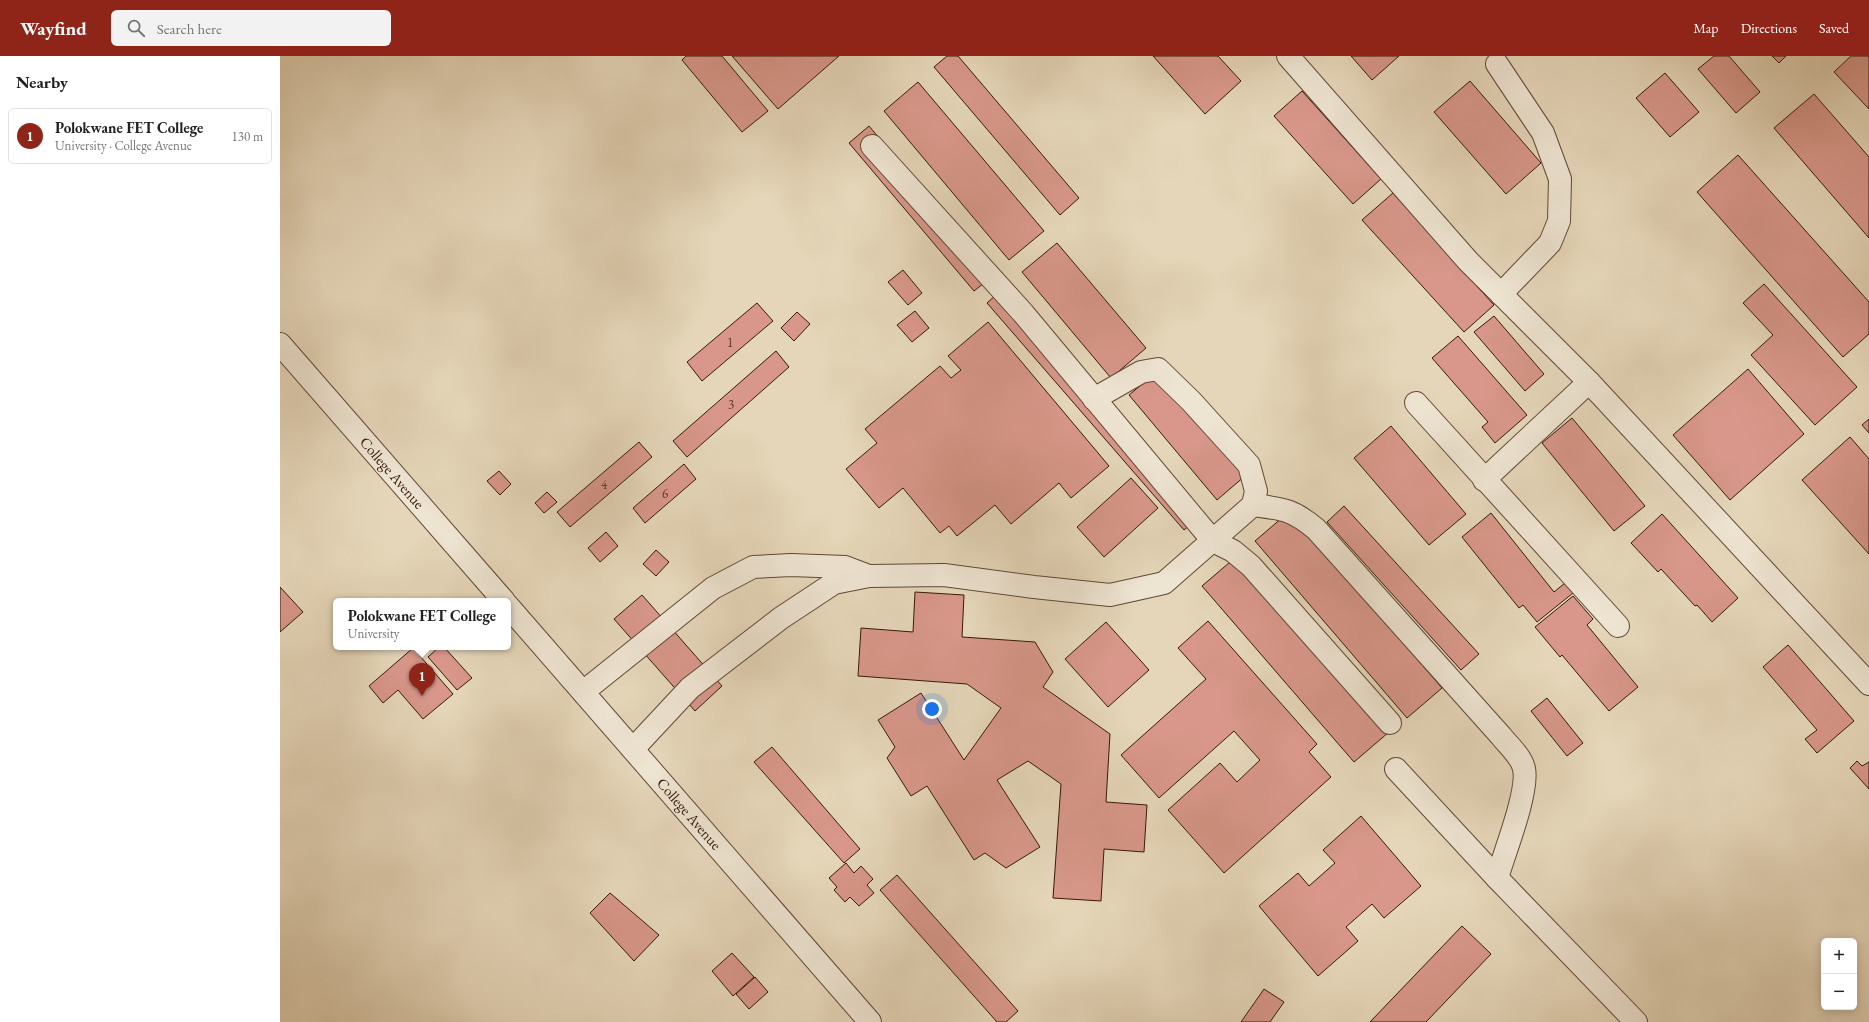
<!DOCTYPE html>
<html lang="en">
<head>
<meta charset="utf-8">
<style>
	:root { --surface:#fff; --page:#f2f2f2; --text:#202124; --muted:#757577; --line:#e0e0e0; --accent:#8f2418 }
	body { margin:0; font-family:"EB Garamond",serif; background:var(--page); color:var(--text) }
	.controls { position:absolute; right:12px; bottom:12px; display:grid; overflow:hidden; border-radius:6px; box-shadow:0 2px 10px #0003 }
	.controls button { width:36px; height:36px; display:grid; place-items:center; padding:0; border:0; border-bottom:1px solid var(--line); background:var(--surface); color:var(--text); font:20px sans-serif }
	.you { position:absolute; left:652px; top:653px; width:14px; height:14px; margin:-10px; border:3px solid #fff; border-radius:50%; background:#1a73e8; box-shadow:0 0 0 6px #1a73e833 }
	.badge { display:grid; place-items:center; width:26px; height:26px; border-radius:50%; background:var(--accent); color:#fff; font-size:13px; font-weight:700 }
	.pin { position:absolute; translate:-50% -33px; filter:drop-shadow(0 1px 2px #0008) }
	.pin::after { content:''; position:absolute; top:21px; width:14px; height:12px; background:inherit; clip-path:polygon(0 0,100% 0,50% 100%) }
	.popup { position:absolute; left:53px; top:542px; width:178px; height:52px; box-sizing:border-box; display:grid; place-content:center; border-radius:6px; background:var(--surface); filter:drop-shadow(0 1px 3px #0005); font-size:13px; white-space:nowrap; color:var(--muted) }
	.popup b { font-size:15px; color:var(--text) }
	.popup::after { content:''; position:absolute; left:50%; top:100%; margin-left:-8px; border:8px solid transparent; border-top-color:var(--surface) }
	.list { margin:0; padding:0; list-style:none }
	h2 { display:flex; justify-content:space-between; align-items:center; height:52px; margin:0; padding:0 16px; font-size:17px }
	h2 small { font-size:13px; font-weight:400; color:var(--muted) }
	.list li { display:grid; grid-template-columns:26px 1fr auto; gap:12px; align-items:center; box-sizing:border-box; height:56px; margin:0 8px 8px; padding:0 8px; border:1px solid var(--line); border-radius:6px }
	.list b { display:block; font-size:15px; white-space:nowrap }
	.list p { margin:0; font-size:13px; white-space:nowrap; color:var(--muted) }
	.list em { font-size:13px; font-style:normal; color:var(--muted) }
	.icon { flex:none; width:22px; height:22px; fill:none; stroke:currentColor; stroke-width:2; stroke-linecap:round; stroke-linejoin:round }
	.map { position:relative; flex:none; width:1589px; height:966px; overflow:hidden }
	header { display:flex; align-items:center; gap:24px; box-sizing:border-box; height:56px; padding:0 20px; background:var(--accent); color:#fff }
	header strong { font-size:19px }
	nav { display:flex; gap:22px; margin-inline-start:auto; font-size:14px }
	.search { width:280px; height:36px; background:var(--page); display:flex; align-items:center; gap:10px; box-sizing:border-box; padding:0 14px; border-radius:6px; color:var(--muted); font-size:15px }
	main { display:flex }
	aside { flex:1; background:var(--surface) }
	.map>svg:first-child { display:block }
	.building { fill:#d8978a; stroke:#35190a }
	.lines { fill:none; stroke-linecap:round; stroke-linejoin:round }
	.minor-casing { stroke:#614836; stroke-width:24 }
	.minor { stroke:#eee4d2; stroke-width:22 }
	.labels { text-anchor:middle; stroke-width:3; stroke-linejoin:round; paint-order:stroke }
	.number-label { font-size:13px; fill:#5e382a }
	.street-label { font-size:15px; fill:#35190a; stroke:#eee4d2 }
</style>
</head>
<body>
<header>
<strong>Wayfind</strong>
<div class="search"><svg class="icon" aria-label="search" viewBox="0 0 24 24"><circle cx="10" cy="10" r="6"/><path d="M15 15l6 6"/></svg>Search here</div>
<nav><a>Map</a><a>Directions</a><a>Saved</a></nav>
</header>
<main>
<aside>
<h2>Nearby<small></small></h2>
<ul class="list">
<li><span class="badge">1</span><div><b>Polokwane FET College</b><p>University · College Avenue</p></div><em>130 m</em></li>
</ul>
</aside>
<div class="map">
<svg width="1589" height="966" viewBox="0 0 1589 966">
	<rect width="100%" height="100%" fill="#e5d6b9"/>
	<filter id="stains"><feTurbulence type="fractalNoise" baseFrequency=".005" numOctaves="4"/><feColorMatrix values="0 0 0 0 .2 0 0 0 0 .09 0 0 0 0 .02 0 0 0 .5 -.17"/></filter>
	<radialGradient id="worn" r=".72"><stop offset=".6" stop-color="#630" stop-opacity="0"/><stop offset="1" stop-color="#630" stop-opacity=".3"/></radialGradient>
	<g class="building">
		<path d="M406 0H442L488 55 462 76 402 4Z"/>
		<path d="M452 0H559L498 53Z"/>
		<path d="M667 0H678L799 142 780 159 654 11Z"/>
		<path d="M873 0H938L961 25 925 58Z"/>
		<path d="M1071 0H1119L1092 24Z"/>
		<path d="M1434 0H1449L1480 36 1456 57 1418 13Z"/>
		<path d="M1492 0H1506L1499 7Z"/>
		<path d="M1571 0H1589V53L1554 16Z"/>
		<path d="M1385 17 1419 56 1390 81 1356 42Z"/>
		<path d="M1190 25 1261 107 1226 138 1154 56Z"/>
		<path d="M638 26 764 175 729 204 604 55Z"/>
		<path d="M1022 35 1101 123 1073 148 994 60Z"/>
		<path d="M1534 38 1589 101V182L1494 72Z"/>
		<path d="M589 70 714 219 694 235 569 87Z"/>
		<path d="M1458 99 1589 246V278L1563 301 1417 136Z"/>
		<path d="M1113 137 1214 249 1184 276 1082 164Z"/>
		<path d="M777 187 866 292 831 322 742 216Z"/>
		<path d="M623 214 642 237 628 249 608 226Z"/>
		<path d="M1484 228 1577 331 1535 369 1471 299 1493 279 1463 247Z"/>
		<path d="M724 232 922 459 904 474 707 247Z"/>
		<path d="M477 247 493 265 422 325 407 306Z"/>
		<path d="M635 255 649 272 632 286 617 269Z"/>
		<path d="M517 256 530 268 514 285 501 272Z"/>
		<path d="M1214 260 1264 318 1245 335 1194 276Z"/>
		<path d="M708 266 829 410 791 442 779 427 731 468 715 449 677 480 669 470 660 477 623 432 599 452 566 413 597 387 585 373 660 310 671 322 681 314 668 300Z"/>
		<path d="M1178 280 1247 359 1215 387 1202 371 1208 366 1152 302Z"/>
		<path d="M496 295 509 311 407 401 393 385Z"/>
		<path d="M884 310 972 414 937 444 849 339Z"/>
		<path d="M1468 313 1524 378 1450 444 1393 379Z"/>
		<path d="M1292 362 1365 450 1334 475 1262 387Z"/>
		<path d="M1589 363V377L1582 369Z"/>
		<path d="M1111 370 1186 458 1149 489 1074 402Z"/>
		<path d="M1570 381 1589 403V498L1522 424Z"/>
		<path d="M359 386 372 401 290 471 277 456Z"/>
		<path d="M404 408 416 423 365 467 353 452Z"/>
		<path d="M219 415 231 428 220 439 207 425Z"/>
		<path d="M851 422 878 452 824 501 797 471Z"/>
		<path d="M267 436 277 446 264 457 255 447Z"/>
		<path d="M1064 450 1199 598 1181 614 1047 466Z"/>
		<path d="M1010 455 1162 632 1127 662 975 485Z"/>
		<path d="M1211 457 1274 536 1285 527 1293 537 1257 566 1243 549 1239 552 1182 481Z"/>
		<path d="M1382 458 1458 542 1432 566 1417 549 1415 550 1381 513 1378 516 1351 487Z"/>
		<path d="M326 476 338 490 320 506 308 492Z"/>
		<path d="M376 494 389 506 376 520 363 508Z"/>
		<path d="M957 500 1109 676 1074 706 922 530Z"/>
		<path d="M0 531 23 556 0 576Z"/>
		<path d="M635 536 684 539 682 581 755 586 773 616 763 631 830 678 826 746 867 749 864 796 824 793 821 845 773 842 781 728 748 705 717 724 760 791 726 812 705 797 694 804 647 730 631 740 607 702 615 691 598 664 641 637 684 704 721 652 687 628 578 620 581 572 633 576Z"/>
		<path d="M362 539 442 630 415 655 334 563Z"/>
		<path d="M1293 540 1313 563 1307 569 1358 631 1329 655 1282 599 1280 601 1255 571Z"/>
		<path d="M928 565 1037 688 1029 696 1051 721 944 817 888 754 940 707 957 726 980 704 954 675 879 742 841 699 926 623 898 592Z"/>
		<path d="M826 566 869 614 828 651 785 603Z"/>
		<path d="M1508 589 1574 665 1537 697 1525 683 1537 674 1483 611Z"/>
		<path d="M159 591H164L192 622 177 634 148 601Z"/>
		<path d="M133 592 173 638 143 663 118 634 103 647 89 630Z"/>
		<path d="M1267 642 1303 687 1287 700 1251 655Z"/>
		<path d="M492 691 580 793 564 807 474 706Z"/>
		<path d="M1577 705 1582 710 1589 706V733L1570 712Z"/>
		<path d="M1081 760 1141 830 1104 862 1092 848 1066 871 1078 885 1038 920 979 850 1018 817 1029 830 1055 807 1043 794Z"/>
		<path d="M566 807 574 817 581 810 593 823 587 829 594 837 579 850 570 841 565 846 554 834 557 831 549 822Z"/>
		<path d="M617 819 738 955 726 966H717L600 834Z"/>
		<path d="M330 837 379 879 354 905 310 857Z"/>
		<path d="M1182 870 1211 898 1146 966H1090Z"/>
		<path d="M452 897 474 921 453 940 432 915Z"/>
		<path d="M475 921 488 936 469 953 456 938Z"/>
		<path d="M984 933 1004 946 990 966H961Z"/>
	</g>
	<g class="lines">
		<g class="minor-casing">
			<g id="minor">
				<path d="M1008 0 1188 205 1309 326 1589 628"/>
				<path d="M1217 8 1263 77 1280 123 1279 165 1270 187 1221 238"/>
				<path d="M592 90 743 257 933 485 953 495 971 510 1110 667"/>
				<path d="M0 288 224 545"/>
				<path d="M1136 347 1338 570"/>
				<path d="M1204 424 1309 326"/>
				<path d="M973 449C1003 453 1012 453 1036 473L1221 680C1228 689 1242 701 1244 713 1249 735 1224 798 1217 822"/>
				<path d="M228 550 590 966"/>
				<path d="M303 636 433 532 473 511 511 509 565 511 586 519"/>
				<path d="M353 693 410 632 501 562 554 527 589 520 664 519 754 531 830 539 884 527 973 449 976 435 969 409 911 345 878 313 861 316 814 343"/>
				<path d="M1116 713 1217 822 1356 966"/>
			</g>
		</g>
		<use href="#minor" class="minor"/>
	</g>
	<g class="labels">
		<g class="number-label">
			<text x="450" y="291">1</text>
			<text x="451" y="353">3</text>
			<text x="324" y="433">4</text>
			<text x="385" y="442">6</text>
		</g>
		<g class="street-label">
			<text transform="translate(112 417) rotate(49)" y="5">College Avenue</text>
			<text transform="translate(409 758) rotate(49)" y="5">College Avenue</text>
		</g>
	</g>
	<rect width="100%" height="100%" filter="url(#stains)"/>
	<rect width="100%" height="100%" fill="url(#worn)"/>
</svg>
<div class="controls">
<button>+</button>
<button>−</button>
</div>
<div class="you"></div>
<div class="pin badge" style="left:142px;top:640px">1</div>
<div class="popup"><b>Polokwane FET College</b>University</div>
</div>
</main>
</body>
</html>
